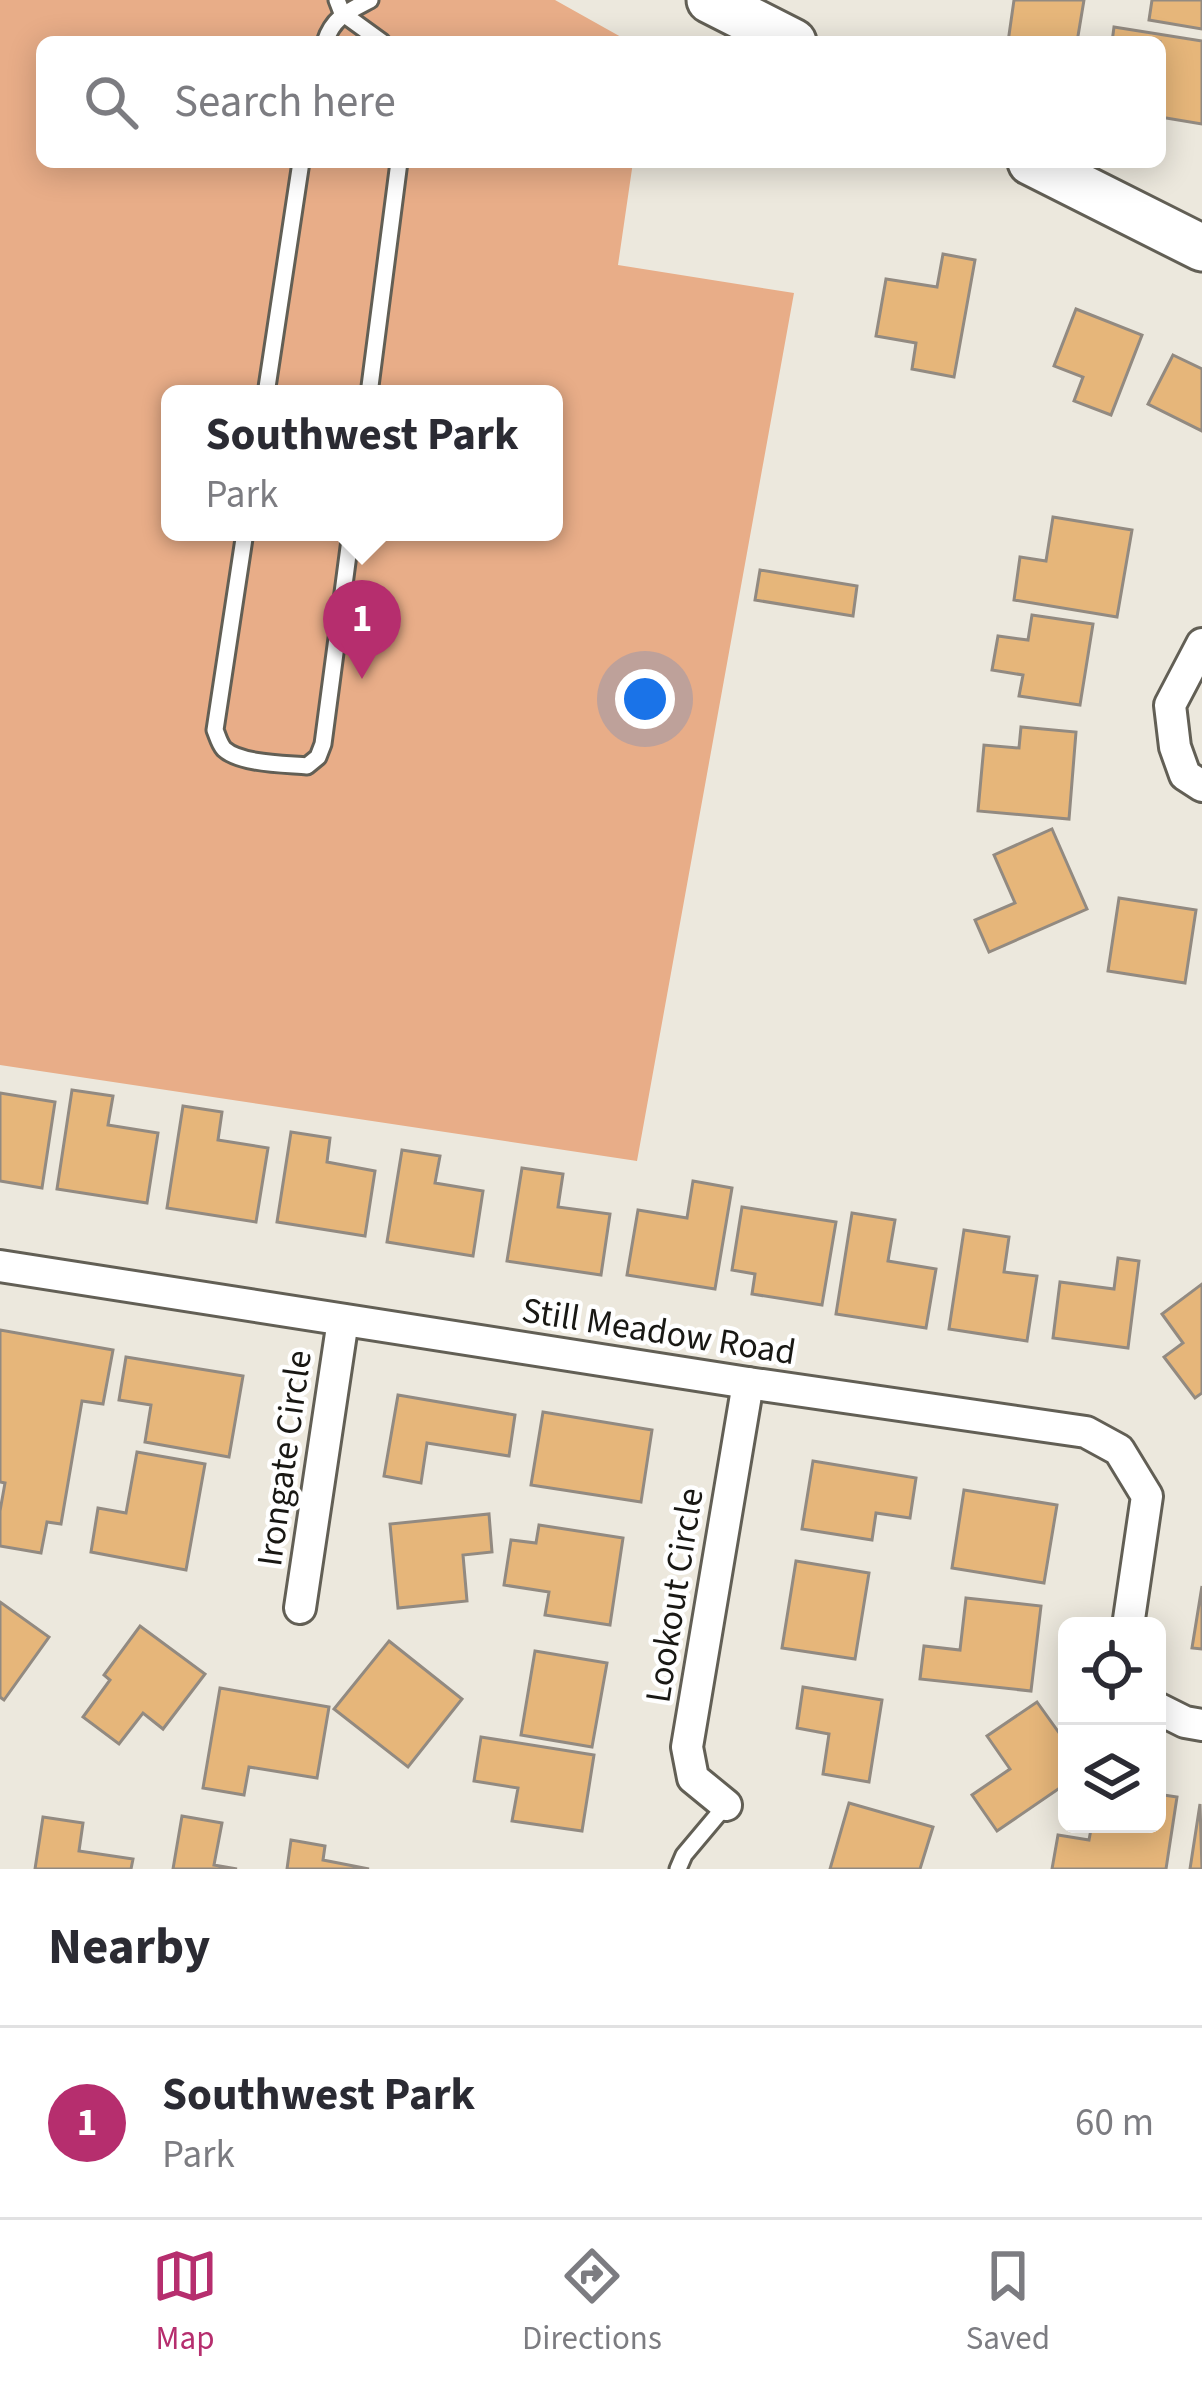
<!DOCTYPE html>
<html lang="en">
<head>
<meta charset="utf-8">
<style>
	:root { --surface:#fff; --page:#f7f7f7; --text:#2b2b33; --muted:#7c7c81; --line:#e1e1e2; --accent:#b62e6e }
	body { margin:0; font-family:"Source Sans 3",sans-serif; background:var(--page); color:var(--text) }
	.controls { position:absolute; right:36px; bottom:36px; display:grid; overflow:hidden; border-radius:18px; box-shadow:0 6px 30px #0003 }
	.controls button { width:108px; height:108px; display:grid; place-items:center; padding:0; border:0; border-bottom:3px solid var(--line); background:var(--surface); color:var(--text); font:60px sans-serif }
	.you { position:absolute; left:645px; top:699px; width:42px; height:42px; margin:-30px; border:9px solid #fff; border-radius:50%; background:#1a73e8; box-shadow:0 0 0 18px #1a73e833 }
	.badge { display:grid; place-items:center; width:78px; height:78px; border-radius:50%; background:var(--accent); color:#fff; font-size:39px; font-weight:700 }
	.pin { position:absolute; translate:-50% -99px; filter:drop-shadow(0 3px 6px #0008) }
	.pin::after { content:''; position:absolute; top:63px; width:42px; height:36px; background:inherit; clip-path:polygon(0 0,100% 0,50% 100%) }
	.popup { position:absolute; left:161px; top:385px; width:402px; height:156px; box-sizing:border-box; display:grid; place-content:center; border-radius:18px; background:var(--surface); filter:drop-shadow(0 3px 9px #0005); font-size:39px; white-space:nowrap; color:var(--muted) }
	.popup b { font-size:45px; color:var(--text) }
	.popup::after { content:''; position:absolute; left:50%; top:100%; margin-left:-24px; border:24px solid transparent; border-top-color:var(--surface) }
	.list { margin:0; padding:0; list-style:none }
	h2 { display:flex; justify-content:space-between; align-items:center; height:156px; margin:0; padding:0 48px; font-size:51px }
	h2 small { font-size:39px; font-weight:400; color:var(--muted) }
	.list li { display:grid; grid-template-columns:78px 1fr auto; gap:36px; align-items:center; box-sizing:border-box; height:192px; padding:0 48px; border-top:3px solid var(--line) }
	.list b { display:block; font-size:45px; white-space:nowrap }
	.list p { margin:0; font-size:39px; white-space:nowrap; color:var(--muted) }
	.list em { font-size:39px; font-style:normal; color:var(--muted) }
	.icon { flex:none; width:66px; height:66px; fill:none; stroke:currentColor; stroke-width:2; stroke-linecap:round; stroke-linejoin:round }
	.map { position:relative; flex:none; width:1202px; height:1869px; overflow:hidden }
	.search { position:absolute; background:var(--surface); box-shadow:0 6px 30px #0003; left:36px; right:36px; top:36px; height:132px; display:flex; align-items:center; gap:30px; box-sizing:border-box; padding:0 42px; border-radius:18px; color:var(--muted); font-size:45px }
	.sheet { height:348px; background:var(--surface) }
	nav { display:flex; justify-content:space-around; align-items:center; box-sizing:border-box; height:168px; border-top:3px solid var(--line); background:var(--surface); font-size:33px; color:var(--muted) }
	nav a { display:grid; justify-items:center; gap:6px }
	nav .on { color:var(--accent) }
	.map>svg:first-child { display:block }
	.green { fill:#e8ad88; fill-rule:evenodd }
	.building { fill:#e6b67a; stroke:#928a81; stroke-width:3 }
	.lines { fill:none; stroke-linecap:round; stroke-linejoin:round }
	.lane-casing { stroke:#625f55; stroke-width:21 }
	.street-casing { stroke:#625f55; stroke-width:36 }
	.secondary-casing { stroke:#625f55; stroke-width:51 }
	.lane { stroke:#fff; stroke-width:15 }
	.street { stroke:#fff; stroke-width:30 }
	.secondary { stroke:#fff; stroke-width:45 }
	.labels { text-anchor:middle; stroke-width:9; stroke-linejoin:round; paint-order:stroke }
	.street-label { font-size:36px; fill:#191814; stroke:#fff }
</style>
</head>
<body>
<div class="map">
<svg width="1202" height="1869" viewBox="0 0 1202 1869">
	<rect width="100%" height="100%" fill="#ece8dd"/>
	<path class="green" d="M0 0H555L630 42H42V162H633L618 265 794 293 637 1161 0 1065ZM170 394H554V532H170Z"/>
	<g class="building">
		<path d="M1014 0H1084L1077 42H1008Z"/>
		<path d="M1152 0H1202V29L1149 20Z"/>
		<path d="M1114 27 1202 41V124L1160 117V42H1112Z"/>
		<path d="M943 254 975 260 954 377 912 369 916 343 876 336 886 279 937 287Z"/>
		<path d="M1076 309 1142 335 1111 415 1074 401 1083 377 1054 366Z"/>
		<path d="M1173 355 1202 369V431L1148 404Z"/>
		<path d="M1053 517 1132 530 1117 617 1014 600 1020 557 1046 561Z"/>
		<path d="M760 570 857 586 853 616 755 600Z"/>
		<path d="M1032 615 1093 624 1080 705 1019 696 1023 675 992 670 998 636 1028 640Z"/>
		<path d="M1021 727 1076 732 1069 819 978 811 984 745 1019 748Z"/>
		<path d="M1052 829 1087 909 989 952 975 920 1015 903 994 855Z"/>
		<path d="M1119 898 1196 910 1185 983 1108 971Z"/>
		<path d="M72 1090 113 1096 108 1125 158 1133 147 1203 57 1189Z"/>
		<path d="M0 1093 55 1102 42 1188 0 1181Z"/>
		<path d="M183 1106 222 1112 218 1140 268 1148 256 1222 167 1208Z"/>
		<path d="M291 1132 330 1138 327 1162 375 1171 365 1236 277 1222Z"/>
		<path d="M402 1150 440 1156 435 1183 483 1191 473 1256 387 1242Z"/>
		<path d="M522 1168 563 1174 558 1207 610 1214 601 1275 507 1261Z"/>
		<path d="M693 1181 732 1188 715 1289 627 1275 638 1210 687 1218Z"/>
		<path d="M742 1207 836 1222 822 1305 752 1294 755 1274 732 1270Z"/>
		<path d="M852 1213 895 1220 888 1261 936 1269 926 1328 836 1314Z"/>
		<path d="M964 1230 1009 1237 1004 1272 1037 1276 1027 1341 949 1329Z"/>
		<path d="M1118 1258 1139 1261 1128 1348 1053 1338 1060 1282 1114 1289Z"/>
		<path d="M1202 1284V1393L1195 1398 1164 1357 1183 1343 1162 1314Z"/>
		<path d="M0 1330 113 1350 103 1404 82 1401 61 1524 47 1522 41 1553 0 1546V1511L5 1483 0 1482Z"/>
		<path d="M126 1357 243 1376 229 1457 145 1442 151 1405 119 1400Z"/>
		<path d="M398 1395 515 1415 509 1456 427 1443 421 1483 384 1476Z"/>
		<path d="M543 1412 652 1430 641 1502 531 1485Z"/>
		<path d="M137 1452 205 1464 186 1570 91 1552 98 1508 126 1513Z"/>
		<path d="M813 1461 916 1478 910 1518 876 1513 872 1540 802 1529Z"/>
		<path d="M964 1490 1057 1505 1044 1583 952 1568Z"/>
		<path d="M489 1514 492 1552 463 1555 467 1601 398 1608 390 1524Z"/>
		<path d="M539 1525 623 1538 610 1625 545 1615 549 1592 504 1585 511 1540 536 1543Z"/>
		<path d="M796 1561 869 1573 855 1659 782 1648Z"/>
		<path d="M1202 1586V1649L1192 1648Z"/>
		<path d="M966 1598 1041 1606 1031 1691 920 1679 924 1646 960 1650Z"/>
		<path d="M0 1602 49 1637 4 1700 0 1697Z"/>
		<path d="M140 1626 205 1674 163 1729 143 1713 119 1744 83 1717 110 1680 104 1675Z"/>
		<path d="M389 1641 462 1699 408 1767 334 1709Z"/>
		<path d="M535 1651 607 1663 592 1747 521 1735Z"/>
		<path d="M803 1687 882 1700 869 1782 823 1774 829 1734 797 1728Z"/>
		<path d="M220 1688 329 1707 317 1778 249 1767 244 1795 203 1788Z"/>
		<path d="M1037 1702 1067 1744V1783L997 1831 972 1795 1010 1769 987 1736Z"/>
		<path d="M481 1737 594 1755 582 1831 512 1821 518 1788 474 1781Z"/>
		<path d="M1157 1794 1177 1797 1166 1869H1052L1058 1835 1089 1840 1092 1824H1157Z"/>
		<path d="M849 1803 933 1827 920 1869H830Z"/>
		<path d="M1200 1804 1202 1869H1190Z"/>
		<path d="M182 1816 222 1823 214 1865 237 1869H173Z"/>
		<path d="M43 1817 83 1823 79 1851 133 1859 131 1869H35Z"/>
		<path d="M291 1840 325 1846 323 1860 369 1869H287Z"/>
	</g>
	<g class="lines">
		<g class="lane-casing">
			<g id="lane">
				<path d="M337 0 342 13 382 42"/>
				<path d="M325 42C333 17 349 11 370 0"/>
				<path d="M266 394 301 162"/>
				<path d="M369 394 399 162"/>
				<path d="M245 532 215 730C218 737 219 743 224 749 240 764 286 764 307 766L318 757 323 744 351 532"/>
				<path d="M678 1869 684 1855 726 1805"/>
			</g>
		</g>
		<g class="street-casing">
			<g id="street">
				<path d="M1202 644 1170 705 1175 747 1185 775 1202 786"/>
				<path d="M0 1266 748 1383 1086 1432 1119 1450 1147 1496 1128 1626"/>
				<path d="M300 1608 343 1320"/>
				<path d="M1157 1708 1185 1722 1202 1725"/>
				<path d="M726 1805 693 1778 687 1747 748 1383"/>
			</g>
		</g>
		<g class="secondary-casing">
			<g id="secondary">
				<path d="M710 0 793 42"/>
				<path d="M1031 162 1202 248"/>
			</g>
		</g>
		<use href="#lane" class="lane"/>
		<use href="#street" class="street"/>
		<use href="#secondary" class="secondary"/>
	</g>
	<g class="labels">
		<g class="street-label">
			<text transform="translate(659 1330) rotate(9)" y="13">Still Meadow Road</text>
			<text transform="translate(283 1458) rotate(-82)" y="13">Irongate Circle</text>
			<text transform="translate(673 1595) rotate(-81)" y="13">Lookout Circle</text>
		</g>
	</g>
</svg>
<div class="controls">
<button><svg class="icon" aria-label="locate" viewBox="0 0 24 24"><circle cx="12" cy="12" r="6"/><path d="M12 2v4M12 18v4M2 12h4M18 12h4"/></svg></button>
<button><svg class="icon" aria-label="layers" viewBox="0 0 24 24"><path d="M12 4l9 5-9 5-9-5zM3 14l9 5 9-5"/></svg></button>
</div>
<div class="you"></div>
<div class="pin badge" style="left:362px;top:679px">1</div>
<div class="popup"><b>Southwest Park</b>Park</div>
<div class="search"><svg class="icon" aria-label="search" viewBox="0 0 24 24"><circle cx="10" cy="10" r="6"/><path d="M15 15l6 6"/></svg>Search here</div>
</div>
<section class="sheet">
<h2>Nearby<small></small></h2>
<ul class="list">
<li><span class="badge">1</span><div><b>Southwest Park</b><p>Park</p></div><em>60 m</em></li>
</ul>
</section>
<nav>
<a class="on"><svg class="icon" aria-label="map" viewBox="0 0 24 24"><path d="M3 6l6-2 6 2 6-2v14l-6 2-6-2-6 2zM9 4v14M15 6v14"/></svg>Map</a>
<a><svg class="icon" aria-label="directions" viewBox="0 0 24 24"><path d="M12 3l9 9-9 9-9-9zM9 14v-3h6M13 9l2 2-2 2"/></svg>Directions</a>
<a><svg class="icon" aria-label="saved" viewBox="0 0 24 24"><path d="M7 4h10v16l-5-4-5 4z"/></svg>Saved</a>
</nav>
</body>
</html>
